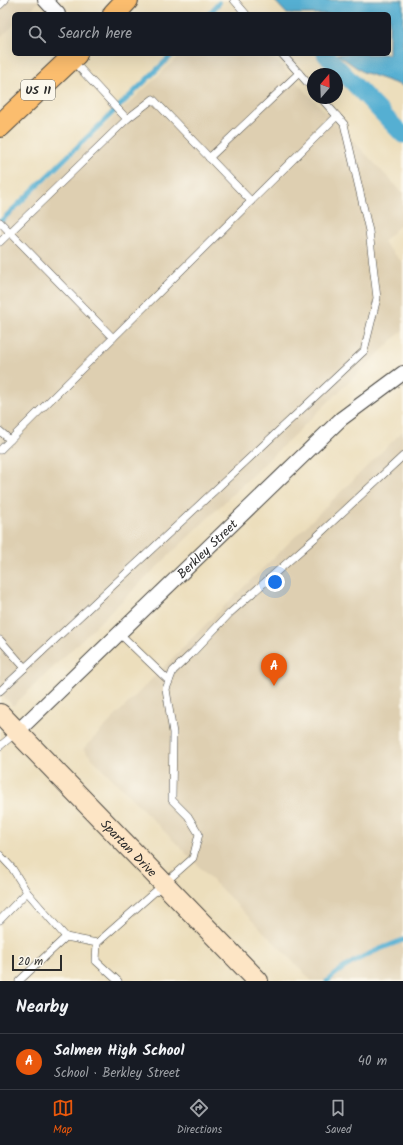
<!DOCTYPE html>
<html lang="en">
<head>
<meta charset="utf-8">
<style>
	:root { --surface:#171b24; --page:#20242c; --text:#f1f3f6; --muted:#9ea1a6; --line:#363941; --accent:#ea580c }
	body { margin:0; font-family:Kalam,sans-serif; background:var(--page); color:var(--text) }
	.compass { position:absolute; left:307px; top:68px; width:36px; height:36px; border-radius:50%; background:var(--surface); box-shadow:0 4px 16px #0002; rotate:19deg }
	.scale { position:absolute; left:12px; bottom:10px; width:50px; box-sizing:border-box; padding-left:4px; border:2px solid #2b2b2b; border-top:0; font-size:11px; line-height:14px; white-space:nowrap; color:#2b2b2b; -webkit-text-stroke:3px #fbf7ec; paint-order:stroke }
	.you { position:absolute; left:275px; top:582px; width:14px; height:14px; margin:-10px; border:3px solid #fff; border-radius:50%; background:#1a73e8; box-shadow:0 0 0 6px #1a73e833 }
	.badge { display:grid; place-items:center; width:26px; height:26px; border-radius:50%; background:var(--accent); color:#fff; font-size:13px; font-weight:700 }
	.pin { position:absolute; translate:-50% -33px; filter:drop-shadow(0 1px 2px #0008) }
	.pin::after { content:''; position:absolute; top:21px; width:14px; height:12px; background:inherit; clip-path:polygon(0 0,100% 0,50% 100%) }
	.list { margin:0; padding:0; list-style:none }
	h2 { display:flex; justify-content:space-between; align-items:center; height:52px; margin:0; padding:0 16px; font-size:17px }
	h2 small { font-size:13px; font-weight:400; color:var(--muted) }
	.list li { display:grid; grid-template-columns:26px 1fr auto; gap:12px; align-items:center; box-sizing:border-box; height:56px; padding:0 16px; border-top:1px solid var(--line) }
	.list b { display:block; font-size:15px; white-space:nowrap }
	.list p { margin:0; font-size:13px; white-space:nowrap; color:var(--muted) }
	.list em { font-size:13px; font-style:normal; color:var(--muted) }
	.icon { flex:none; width:22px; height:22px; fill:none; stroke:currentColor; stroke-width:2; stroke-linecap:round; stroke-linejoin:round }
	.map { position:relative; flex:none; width:403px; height:981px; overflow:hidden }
	.search { position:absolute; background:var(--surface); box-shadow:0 4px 16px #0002; left:12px; right:12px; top:12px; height:44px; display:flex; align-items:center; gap:10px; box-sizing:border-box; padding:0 14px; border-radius:6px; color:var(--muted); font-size:15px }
	.sheet { height:108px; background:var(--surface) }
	nav { display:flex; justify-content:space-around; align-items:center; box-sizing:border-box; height:56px; border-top:1px solid var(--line); background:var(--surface); font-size:11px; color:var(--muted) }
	nav a { display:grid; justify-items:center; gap:2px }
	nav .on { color:var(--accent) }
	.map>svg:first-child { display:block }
	.built { fill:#decfb1 }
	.water { fill:#54afd2; stroke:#406d7e }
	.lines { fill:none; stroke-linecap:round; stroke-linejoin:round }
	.stream { stroke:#54afd2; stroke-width:5 }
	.canal { stroke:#54afd2; stroke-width:17 }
	.lane-casing { stroke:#484641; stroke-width:8 }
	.street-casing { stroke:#484641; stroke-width:16 }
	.secondary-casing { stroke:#484641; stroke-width:22 }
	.primary-casing { stroke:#484641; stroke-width:24 }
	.lane { stroke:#fff; stroke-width:7 }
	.street { stroke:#fff; stroke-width:14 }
	.secondary { stroke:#fde5c5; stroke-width:20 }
	.primary { stroke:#fbbd6e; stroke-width:22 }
	.labels { text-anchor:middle; stroke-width:3.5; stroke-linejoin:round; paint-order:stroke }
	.shield { fill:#fbf7ec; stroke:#696865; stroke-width:1 }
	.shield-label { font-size:12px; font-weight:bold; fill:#2b2b2b }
	.street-label { font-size:13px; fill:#2b2b2b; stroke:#fbf7ec }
</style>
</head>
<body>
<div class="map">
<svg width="403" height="981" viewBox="0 0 403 981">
	<rect width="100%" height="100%" fill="#fbf7ec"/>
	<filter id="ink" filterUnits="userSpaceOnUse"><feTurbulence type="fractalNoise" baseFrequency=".025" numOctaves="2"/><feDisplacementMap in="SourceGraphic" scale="8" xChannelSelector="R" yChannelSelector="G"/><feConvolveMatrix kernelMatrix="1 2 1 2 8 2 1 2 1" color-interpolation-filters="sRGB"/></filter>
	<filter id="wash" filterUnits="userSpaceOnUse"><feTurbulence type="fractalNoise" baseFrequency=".012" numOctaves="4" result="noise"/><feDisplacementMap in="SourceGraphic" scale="16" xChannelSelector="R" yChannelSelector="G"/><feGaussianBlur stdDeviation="0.9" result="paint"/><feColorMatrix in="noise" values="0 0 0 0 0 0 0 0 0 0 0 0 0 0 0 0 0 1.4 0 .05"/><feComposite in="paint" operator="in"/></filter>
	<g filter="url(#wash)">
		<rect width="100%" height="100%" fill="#ecdebc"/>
		<g class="built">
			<path d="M0 0H41L26 14H14V25L0 38Z"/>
			<path d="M181 54H270L403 193V222L383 242 403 263V330L13 706 0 693V225Z"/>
			<path d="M403 431V981H312L83 749 208 622Z"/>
		</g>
		<path class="water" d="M274 0H403V86L363 72 337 54H389V14H287Z"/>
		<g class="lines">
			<g class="stream">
				<path d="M209 14 219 3"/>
				<path d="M0 222 173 54"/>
				<path d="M327 981C349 961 376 950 403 940"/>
			</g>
			<path class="canal" d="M325 54 403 135"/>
		</g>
	</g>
	<g filter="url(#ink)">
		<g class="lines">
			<g class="lane-casing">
				<g id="lane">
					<path d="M234 0 246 14"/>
					<path d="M0 5 5 0"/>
					<path d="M282 54 313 89"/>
					<path d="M72 60 127 119 153 99 251 201"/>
					<path d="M209 158 299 73"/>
					<path d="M0 222 113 338"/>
					<path d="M0 242 127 119"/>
					<path d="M0 431 10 440"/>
					<path d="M0 450 337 116"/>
					<path d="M119 633 169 681"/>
					<path d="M0 640 25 668"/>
					<path d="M0 691 364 351 377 298 369 231 344 124 321 98"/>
					<path d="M0 746 17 732"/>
					<path d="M0 855 12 868 27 892 0 920"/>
					<path d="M27 892 66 937"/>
					<path d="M19 981 66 937 97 943"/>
					<path d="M118 981 96 961 97 943 193 858 199 834 188 816 172 800 173 733 166 689 173 671 193 652 230 613 315 538 403 456"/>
				</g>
			</g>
			<g class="street-casing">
				<g id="street">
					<path d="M45 0 58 14"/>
					<path id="s1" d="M17 732 341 419 403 373"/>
				</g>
			</g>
			<g class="secondary-casing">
				<g id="secondary">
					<path id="s2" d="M0 714 258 981"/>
				</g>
			</g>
			<g class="primary-casing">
				<g id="primary">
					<path d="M114 14 127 0"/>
					<path d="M0 126 76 54"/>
				</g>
			</g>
			<use href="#lane" class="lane"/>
			<use href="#street" class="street"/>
			<use href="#secondary" class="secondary"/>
			<use href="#primary" class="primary"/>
		</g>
	</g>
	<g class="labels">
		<rect class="shield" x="21" y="80" width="34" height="20" rx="3"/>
		<g class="shield-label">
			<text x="38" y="94">US 11</text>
		</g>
		<g class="street-label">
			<text dy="5" stroke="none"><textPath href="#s1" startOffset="264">Berkley Street</textPath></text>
			<text dy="5" stroke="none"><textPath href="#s2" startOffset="186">Spartan Drive</textPath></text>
		</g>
	</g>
</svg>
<svg class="compass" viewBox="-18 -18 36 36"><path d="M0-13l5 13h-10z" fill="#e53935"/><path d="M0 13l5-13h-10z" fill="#9ea1a6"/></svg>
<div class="scale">20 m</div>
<div class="you"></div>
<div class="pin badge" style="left:274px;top:686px">A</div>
<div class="search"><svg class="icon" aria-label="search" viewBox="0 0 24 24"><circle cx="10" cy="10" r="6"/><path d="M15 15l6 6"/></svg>Search here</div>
</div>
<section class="sheet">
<h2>Nearby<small></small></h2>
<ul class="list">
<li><span class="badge">A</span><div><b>Salmen High School</b><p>School · Berkley Street</p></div><em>40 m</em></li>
</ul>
</section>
<nav>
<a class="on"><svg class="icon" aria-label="map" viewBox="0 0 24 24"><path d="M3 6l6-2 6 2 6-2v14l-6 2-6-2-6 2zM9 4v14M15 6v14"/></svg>Map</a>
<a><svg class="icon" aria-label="directions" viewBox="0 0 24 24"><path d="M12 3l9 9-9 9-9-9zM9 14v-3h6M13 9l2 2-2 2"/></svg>Directions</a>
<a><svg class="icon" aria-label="saved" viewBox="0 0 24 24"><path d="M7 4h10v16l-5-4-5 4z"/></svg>Saved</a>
</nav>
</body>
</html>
